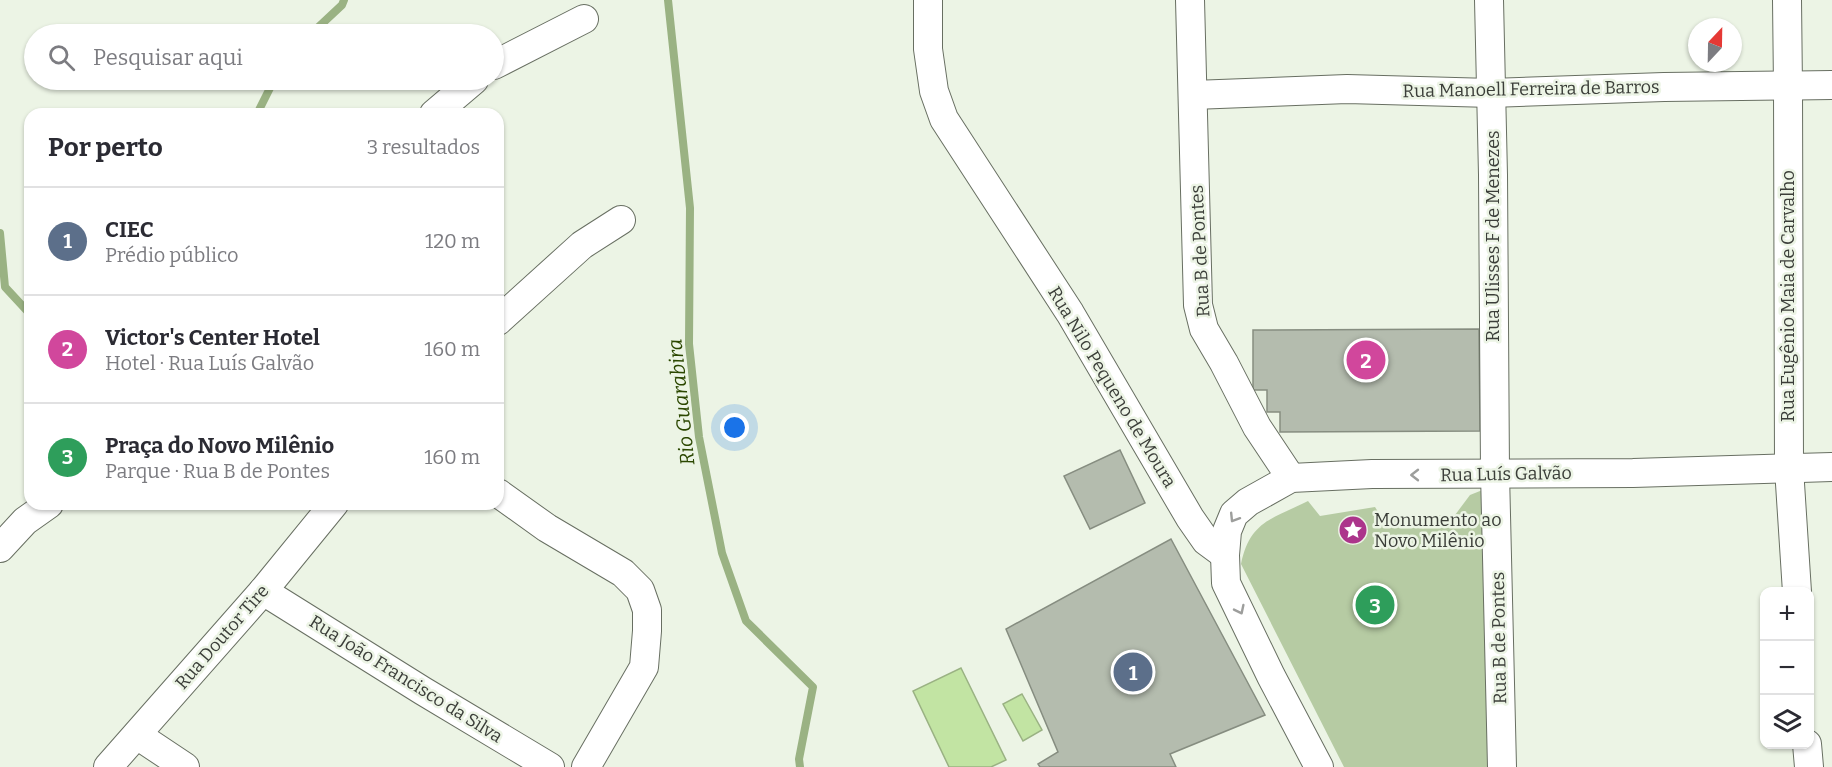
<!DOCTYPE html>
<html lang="pt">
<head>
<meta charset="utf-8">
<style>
	:root { --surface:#fff; --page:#f7f7f7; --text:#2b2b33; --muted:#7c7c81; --line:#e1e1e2; --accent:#1a73e8 }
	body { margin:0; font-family:Bitter,serif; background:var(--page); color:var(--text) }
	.controls { position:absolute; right:18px; bottom:18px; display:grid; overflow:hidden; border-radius:12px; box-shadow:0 2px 4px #0004 }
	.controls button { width:54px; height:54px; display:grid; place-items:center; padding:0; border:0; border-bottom:2px solid var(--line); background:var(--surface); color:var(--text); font:30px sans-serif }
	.compass { position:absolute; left:1688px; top:18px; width:54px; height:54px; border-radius:50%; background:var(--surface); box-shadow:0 2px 4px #0004; rotate:22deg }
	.you { position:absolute; left:735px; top:428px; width:21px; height:21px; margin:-15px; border:4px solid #fff; border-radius:50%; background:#1a73e8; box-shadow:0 0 0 9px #1a73e833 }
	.badge { display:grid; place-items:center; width:39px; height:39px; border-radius:50%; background:var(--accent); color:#fff; font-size:20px; font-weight:700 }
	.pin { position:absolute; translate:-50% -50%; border:3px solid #fff; box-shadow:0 2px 6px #0006 }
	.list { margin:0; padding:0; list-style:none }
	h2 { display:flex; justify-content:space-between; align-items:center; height:78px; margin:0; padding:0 24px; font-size:26px }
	h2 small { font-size:20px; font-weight:400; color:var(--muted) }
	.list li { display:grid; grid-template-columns:39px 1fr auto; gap:18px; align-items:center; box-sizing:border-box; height:108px; padding:0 24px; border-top:2px solid var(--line) }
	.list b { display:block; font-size:22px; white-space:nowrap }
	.list p { margin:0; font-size:20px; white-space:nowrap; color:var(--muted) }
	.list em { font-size:20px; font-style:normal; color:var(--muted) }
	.icon { flex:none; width:33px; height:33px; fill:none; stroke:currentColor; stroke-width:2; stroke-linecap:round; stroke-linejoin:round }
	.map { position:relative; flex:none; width:1832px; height:767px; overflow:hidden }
	.search { position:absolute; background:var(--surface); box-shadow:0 2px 4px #0004; left:24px; top:24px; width:480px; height:66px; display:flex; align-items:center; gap:15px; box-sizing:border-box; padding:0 21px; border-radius:33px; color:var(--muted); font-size:22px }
	.panel { position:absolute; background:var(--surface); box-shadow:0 2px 4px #0004; left:24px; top:108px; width:480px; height:402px; border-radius:18px }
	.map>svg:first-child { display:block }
	.green { fill:#b6cba3 }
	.water { fill:#c2e4a3; stroke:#9ab283; stroke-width:1.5 }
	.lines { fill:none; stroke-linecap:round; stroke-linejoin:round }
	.stream { stroke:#9ab283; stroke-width:8 }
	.building { fill:#b4bcae; stroke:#868d80; stroke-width:1.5 }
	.minor-casing { stroke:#686f62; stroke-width:30 }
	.minor { stroke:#fff; stroke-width:28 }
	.oneway { stroke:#9d9e9c }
	.labels { text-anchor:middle; stroke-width:5; stroke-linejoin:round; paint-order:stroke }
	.street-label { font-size:18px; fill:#3b3e39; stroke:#ecf4e5 }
	.poi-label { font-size:18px; fill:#3b3e39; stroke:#ecf4e5; text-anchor:start }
	.water-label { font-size:20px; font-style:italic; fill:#2b4700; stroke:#ecf4e5 }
</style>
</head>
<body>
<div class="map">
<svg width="1832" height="767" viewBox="0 0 1832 767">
	<rect width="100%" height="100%" fill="#ecf4e5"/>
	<path class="green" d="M1480 491 1489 493 1488 767H1344L1241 564C1250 521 1272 519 1308 501L1320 516 1375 507 1380 515H1455L1470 495Z"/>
	<g class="water">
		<path d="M961 668 1006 760 991 767H949L913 691Z"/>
		<path d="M1022 694 1042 730 1023 741 1003 704Z"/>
	</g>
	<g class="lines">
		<g class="stream">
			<path d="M668 0 690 208 689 344 699 437 722 553 746 621 813 687 799 759 800 767"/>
			<path d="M311 34 342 5 344 0"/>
			<path d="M257 114 274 80"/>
			<path d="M0 233 5 287 30 314"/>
		</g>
	</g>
	<g class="building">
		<path d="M1479 329 1480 431 1280 432V412H1267V390H1253V330Z"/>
		<path d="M1120 450 1145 503 1090 529 1064 476Z"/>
		<path d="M1171 539 1265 715 1170 754 1176 767H1040L1038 764 1058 752 1006 629Z"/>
	</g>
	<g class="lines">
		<g class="minor-casing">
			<g id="minor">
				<path d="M928 0V49L934 91 944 119 1070 313 1190 518 1206 541 1225 555"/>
				<path d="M1190 0 1198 305 1204 329 1224 363 1257 427 1291 478"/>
				<path d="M1489 0 1493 175 1495 473 1502 767"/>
				<path d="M1787 0 1788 87 1789 468 1797 592"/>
				<path d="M494 65 584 19"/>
				<path d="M1193 95 1347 89 1491 93 1664 87 1832 85"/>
				<path d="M434 114 474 80"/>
				<path d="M498 321 582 245 621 220"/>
				<path d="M498 493 547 528 623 573 640 590 647 610V631L644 667 586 767"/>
				<path d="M0 548 25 521 49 504"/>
				<path d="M263 591 423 691 550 767"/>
				<path d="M137 735 185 767"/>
				<path d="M1807 744 1809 767"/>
				<path d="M108 767 263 591 334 504"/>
				<path d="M1319 767 1271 676 1226 583 1225 555 1227 531 1234 514 1248 502 1291 478 1372 474 1633 473 1832 467"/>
			</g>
		</g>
		<use href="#minor" class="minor"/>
	</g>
	<defs><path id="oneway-chevron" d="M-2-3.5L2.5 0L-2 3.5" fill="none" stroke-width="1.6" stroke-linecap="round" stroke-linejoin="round" transform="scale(1.5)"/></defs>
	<g class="oneway">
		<use href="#oneway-chevron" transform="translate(1415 475) rotate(-180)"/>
		<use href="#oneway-chevron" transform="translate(1234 518) rotate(122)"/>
		<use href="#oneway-chevron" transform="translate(1240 610) rotate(64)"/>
	</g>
	<defs>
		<g id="sight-disc" transform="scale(1.5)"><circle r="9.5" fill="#ac358b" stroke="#ecf4e5"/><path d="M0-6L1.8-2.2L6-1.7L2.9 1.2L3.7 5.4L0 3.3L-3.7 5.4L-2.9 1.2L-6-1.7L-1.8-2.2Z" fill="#fff"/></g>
	</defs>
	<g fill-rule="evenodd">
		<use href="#sight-disc" x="1353" y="530"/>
	</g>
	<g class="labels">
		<g class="street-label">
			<text transform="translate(1531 89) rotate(-1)" y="6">Rua Manoell Ferreira de Barros</text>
			<text transform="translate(1493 236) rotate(-90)" y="6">Rua Ulisses F de Menezes</text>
			<text transform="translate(1200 251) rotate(-93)" y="6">Rua B de Pontes</text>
			<text transform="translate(1788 296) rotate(-90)" y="6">Rua Eugênio Maia de Carvalho</text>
			<text transform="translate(1112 387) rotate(59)" y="6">Rua Nilo Pequeno de Moura</text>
			<text transform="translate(1506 474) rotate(-1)" y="6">Rua Luís Galvão</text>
			<text transform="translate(222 637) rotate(-49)" y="6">Rua Doutor Tire</text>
			<text transform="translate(1499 638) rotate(-91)" y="6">Rua B de Pontes</text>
			<text transform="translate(406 679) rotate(32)" y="6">Rua João Francisco da Silva</text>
		</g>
		<g class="poi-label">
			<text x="1374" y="526">Monumento ao<tspan x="1374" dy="21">Novo Milênio</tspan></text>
		</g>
		<g class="water-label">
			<text transform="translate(681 402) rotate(-96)" y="7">Rio Guarabira</text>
		</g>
	</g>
</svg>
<div class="controls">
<button>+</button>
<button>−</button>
<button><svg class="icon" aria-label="layers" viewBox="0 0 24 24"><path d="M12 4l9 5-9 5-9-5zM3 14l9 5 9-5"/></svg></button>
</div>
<svg class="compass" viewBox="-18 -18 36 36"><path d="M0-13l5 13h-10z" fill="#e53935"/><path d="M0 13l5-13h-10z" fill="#7c7c81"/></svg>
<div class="you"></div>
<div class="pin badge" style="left:1133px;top:672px;background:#5c6f8a">1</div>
<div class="pin badge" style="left:1366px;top:360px;background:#d1479c">2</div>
<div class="pin badge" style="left:1375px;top:605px;background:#2e9e5b">3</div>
<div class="search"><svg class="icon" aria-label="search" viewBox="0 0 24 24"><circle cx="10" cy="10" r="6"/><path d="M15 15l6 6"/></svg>Pesquisar aqui</div>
<section class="panel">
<h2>Por perto<small>3 resultados</small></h2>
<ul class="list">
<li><span class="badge" style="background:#5c6f8a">1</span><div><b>CIEC</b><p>Prédio público</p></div><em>120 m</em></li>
<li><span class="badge" style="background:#d1479c">2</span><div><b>Victor's Center Hotel</b><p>Hotel · Rua Luís Galvão</p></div><em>160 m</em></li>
<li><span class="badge" style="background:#2e9e5b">3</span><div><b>Praça do Novo Milênio</b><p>Parque · Rua B de Pontes</p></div><em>160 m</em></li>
</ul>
</section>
</div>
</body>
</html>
